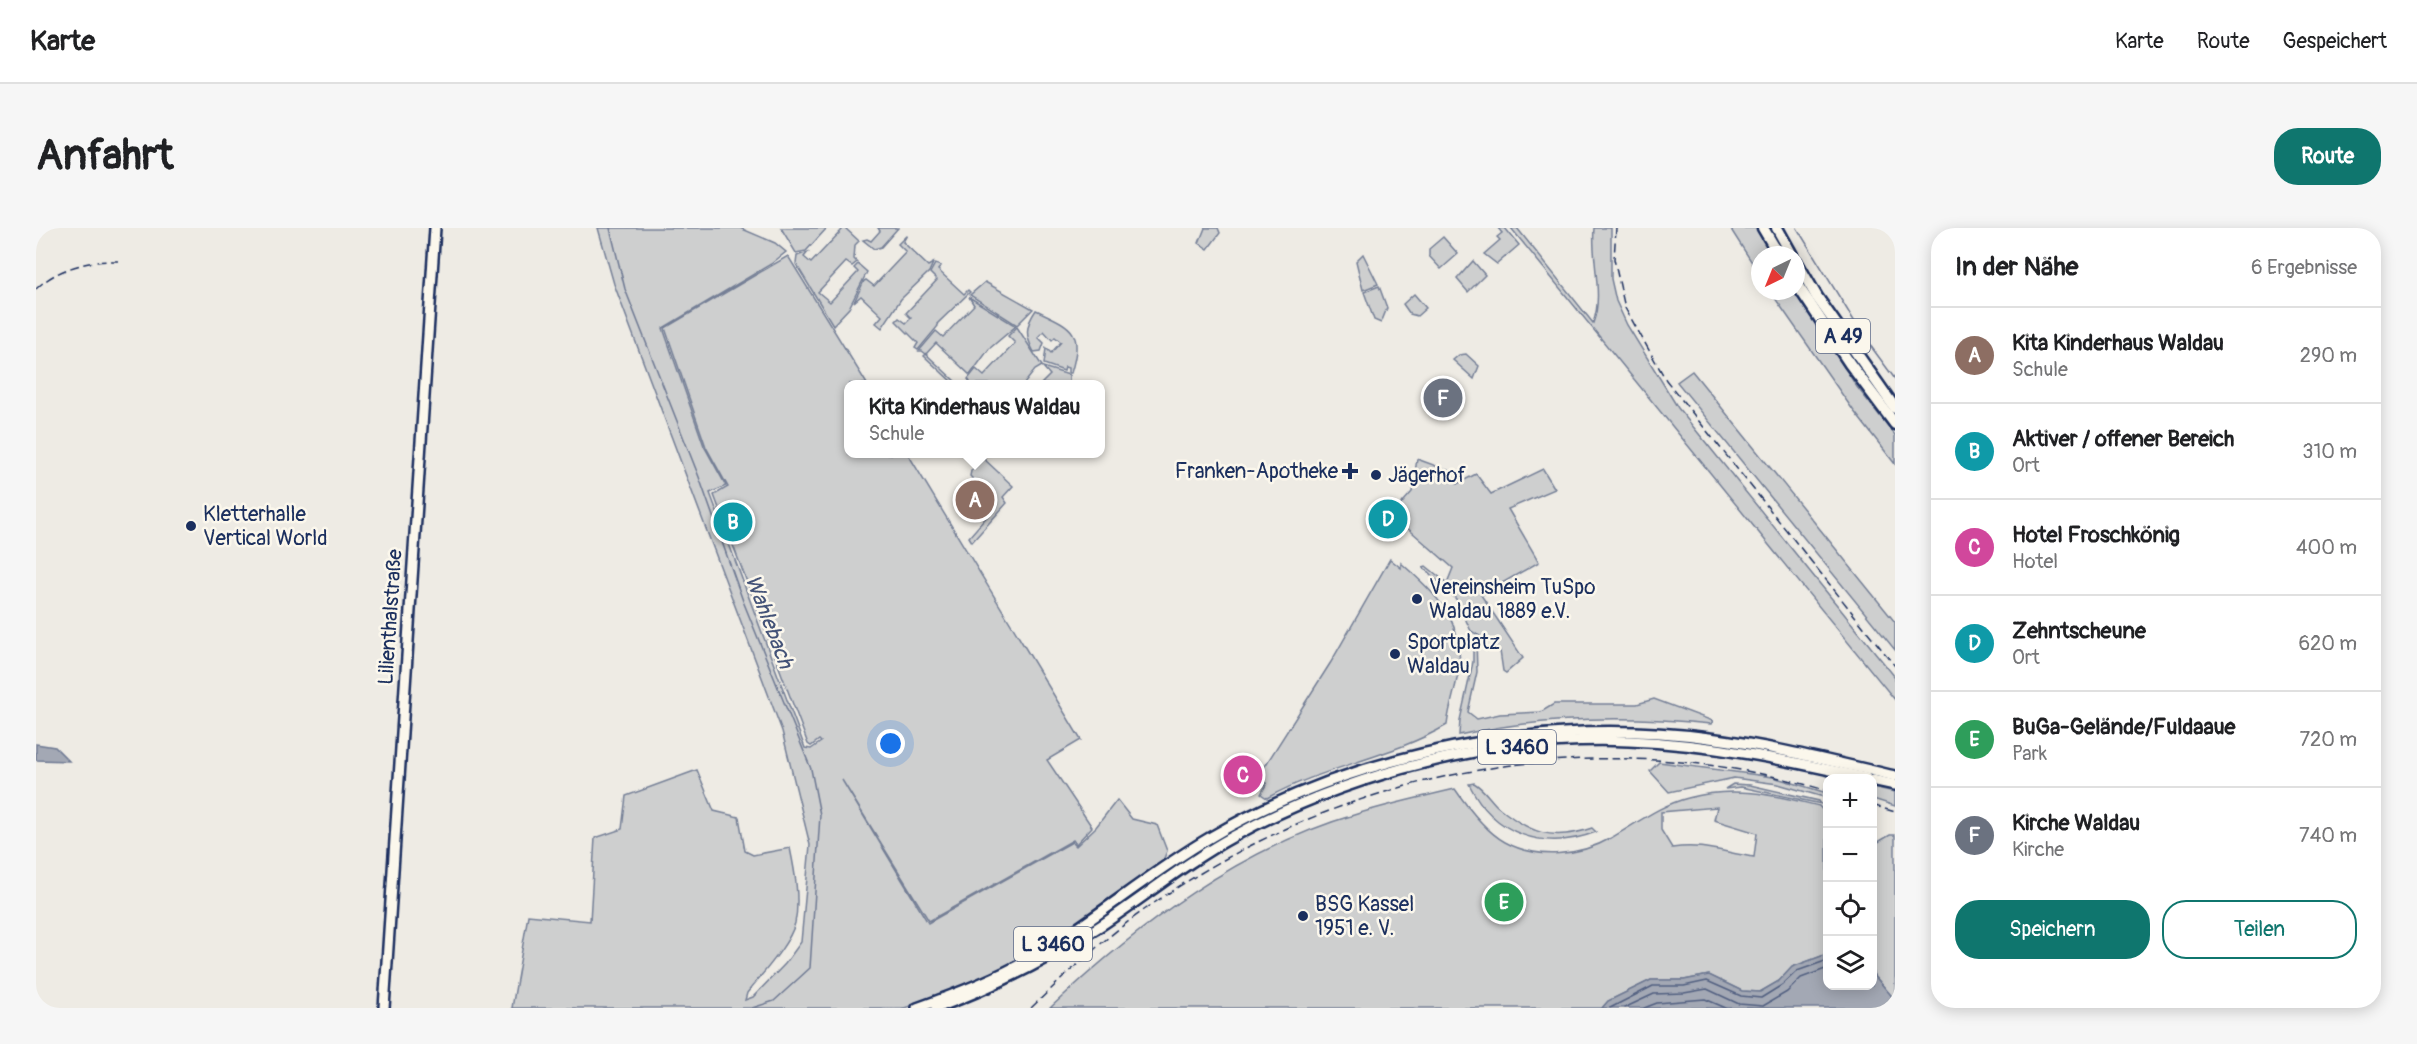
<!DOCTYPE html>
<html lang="de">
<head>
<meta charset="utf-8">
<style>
	:root { --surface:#fff; --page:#f6f6f6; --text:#202124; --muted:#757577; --line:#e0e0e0; --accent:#0f766e }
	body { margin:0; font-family:Pangolin,sans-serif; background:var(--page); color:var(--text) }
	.controls { position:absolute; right:18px; bottom:18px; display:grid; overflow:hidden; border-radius:12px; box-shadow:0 3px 15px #0003 }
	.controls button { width:54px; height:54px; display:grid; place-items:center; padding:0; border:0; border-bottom:2px solid var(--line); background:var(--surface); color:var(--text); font:30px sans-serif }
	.compass { position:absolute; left:1715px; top:18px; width:54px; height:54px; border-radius:50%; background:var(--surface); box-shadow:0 3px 15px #0003; rotate:223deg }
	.you { position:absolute; left:855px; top:516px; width:21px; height:21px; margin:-15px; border:4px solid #fff; border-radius:50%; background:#1a73e8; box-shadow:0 0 0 9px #1a73e833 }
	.badge { display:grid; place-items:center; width:39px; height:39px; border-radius:50%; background:var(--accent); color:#fff; font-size:20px; font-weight:700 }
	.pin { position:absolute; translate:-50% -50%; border:3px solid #fff; box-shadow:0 2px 6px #0006 }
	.popup { position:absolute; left:808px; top:152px; width:261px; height:78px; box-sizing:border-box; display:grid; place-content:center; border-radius:12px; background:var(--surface); filter:drop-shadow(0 2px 4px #0005); font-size:20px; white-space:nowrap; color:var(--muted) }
	.popup b { font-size:22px; color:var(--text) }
	.popup::after { content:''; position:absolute; left:50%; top:100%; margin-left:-12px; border:12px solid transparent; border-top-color:var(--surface) }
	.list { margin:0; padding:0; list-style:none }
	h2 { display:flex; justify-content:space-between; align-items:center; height:78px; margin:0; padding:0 24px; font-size:26px }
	h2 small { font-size:20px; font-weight:400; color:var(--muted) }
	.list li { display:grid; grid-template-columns:39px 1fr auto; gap:18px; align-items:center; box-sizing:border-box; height:96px; padding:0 24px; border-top:2px solid var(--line) }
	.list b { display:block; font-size:22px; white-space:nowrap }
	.list p { margin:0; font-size:20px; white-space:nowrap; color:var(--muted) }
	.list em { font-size:20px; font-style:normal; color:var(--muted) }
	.actions { display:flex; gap:12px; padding:18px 24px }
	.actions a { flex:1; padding:14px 0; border:2px solid var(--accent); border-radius:24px; text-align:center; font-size:21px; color:var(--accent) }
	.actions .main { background:var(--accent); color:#fff }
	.icon { flex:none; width:33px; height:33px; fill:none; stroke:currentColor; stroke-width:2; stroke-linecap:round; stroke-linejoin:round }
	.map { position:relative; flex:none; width:1859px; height:780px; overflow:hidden; border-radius:24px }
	header { display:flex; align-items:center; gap:36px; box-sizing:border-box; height:84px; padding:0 30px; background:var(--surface); border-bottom:2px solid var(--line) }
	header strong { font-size:28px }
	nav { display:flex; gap:33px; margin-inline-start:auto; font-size:21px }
	.intro { display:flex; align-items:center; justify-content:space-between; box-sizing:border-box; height:144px; padding:0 36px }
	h1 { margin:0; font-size:42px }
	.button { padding:15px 27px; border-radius:24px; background:var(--accent); color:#fff; font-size:21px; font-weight:700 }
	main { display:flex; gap:36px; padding:0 36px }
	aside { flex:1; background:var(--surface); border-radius:24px; box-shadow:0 3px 15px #0003 }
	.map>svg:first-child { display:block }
	.green { fill:#cecfcf; stroke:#747f96; stroke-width:1.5; fill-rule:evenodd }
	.water { fill:#a3a8b4; stroke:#6d7892; stroke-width:1.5 }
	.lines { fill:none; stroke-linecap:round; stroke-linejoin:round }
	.shore { stroke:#515f80; stroke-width:1.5 }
	.stream { stroke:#6d7892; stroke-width:1.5 }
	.major-casing { stroke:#1b2f5e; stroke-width:14 }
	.highway-casing { stroke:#1b2f5e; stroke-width:15 }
	.major { stroke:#fbf7ec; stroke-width:9 }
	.highway { stroke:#fbf7ec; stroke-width:10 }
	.rail { stroke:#1b2f5e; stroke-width:1.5; stroke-dasharray:9 4.5; stroke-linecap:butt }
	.poi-dot { fill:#1b2f5e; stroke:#fbf7ec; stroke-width:2 }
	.labels { text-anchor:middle; stroke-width:5; stroke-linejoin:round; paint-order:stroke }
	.shield { fill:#fbf7ec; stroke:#5e6b89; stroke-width:1.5 }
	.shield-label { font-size:20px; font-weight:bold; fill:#1b2f5e }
	.poi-label { font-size:21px; fill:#1b2f5e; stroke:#fbf7ec; text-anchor:start }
	.street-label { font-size:21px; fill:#1b2f5e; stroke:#fbf7ec }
	.water-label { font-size:22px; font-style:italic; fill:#445378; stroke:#fbf7ec }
</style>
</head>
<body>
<header>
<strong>Karte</strong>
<nav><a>Karte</a><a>Route</a><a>Gespeichert</a></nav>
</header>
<div class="intro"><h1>Anfahrt</h1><a class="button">Route</a></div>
<main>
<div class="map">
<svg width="1859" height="780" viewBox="0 0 1859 780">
	<rect width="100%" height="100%" fill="#eeebe4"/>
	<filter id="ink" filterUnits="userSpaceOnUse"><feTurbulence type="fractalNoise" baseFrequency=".0167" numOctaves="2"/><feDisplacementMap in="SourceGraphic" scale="12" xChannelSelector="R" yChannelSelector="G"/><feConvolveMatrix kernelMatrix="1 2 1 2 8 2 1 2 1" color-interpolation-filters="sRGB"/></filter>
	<g filter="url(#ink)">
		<g class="green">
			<path d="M562 0H704L739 15 750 24 735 36 627 100 668 218 690 258 674 265 769 520 775 521 785 514 783 512 775 518 772 516 678 267 692 259 670 219 629 100 752 28 831 156H813V226H872L1045 512 1011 532 1056 599 1040 616 1037 612 893 693 806 552 892 695 1036 614 1040 618 1060 599 1081 572 1096 591 1121 597 1131 623 1126 635C1047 693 964 754 868 780H476L492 687 554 693 559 610 586 601 590 568 661 542 678 583 703 589 709 623 717 627 754 620C759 644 764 671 759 695 754 716 725 747 711 765L709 772 717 769 749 736 765 714 774 617 746 503 578 56Z"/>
			<path d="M745 0H789L790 1 770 23 760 25Z"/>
			<path d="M804 0H809L823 13 819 17 818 31 821 34 816 38 810 34 782 64 794 74 822 44 818 40 822 36 831 44 813 80 797 97 760 36 761 28 772 24 768 29 775 35 806 2Z"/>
			<path d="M842 0H862L845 19 838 21 827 12 831 11 835 13 844 3Z"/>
			<path d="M1169 0H1182L1184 5 1172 21 1163 15Z"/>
			<path d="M1462 0H1469L1483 17 1461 36 1448 26 1464 12 1461 9 1466 5Z"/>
			<path d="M1475 0H1481L1557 95C1568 66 1555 33 1558 0H1575V51L1580 73 1591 97 1642 180 1859 449V472Z"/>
			<path d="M1694 0H1720L1736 27H1724V47Z"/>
			<path d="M871 7 867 14 892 38 897 35 893 44 865 71 846 100 840 95 846 88 825 68 818 74 828 53 830 52 838 58 870 24 862 16Z"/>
			<path d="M1407 9 1422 26 1405 41 1393 28V21Z"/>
			<path d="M1327 26 1342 56 1327 62 1320 33Z"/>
			<path d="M1437 33 1449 47 1432 64 1421 51Z"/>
			<path d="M899 36 905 38 902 42 928 66 932 62 934 64 901 96 902 98 882 122 879 120 882 115 860 93 863 90 870 95 875 90 870 85 901 52 894 45Z"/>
			<path d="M949 54 997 81 981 97 934 67Z"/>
			<path d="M1343 58 1351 80 1345 95 1338 92 1328 64Z"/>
			<path d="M1734 63H1759L1821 159 1859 207V236L1817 182Z"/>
			<path d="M1378 66 1390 80 1381 88 1374 86 1367 76Z"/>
			<path d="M933 69 980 98 953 121 934 147 900 115 890 126 920 154 918 156 888 128 890 126 886 123H883L900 103 907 109 938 77Z"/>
			<path d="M1000 82C1036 99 1048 102 1035 145H1032V140L1029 139 1028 143 1008 136 1010 120 1015 125 1025 114 1019 109 1016 112 1008 103 1002 109 1008 115 1005 123 998 124C989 108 989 98 1000 82Z"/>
			<path d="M981 99 1006 138 999 142 988 156H932L934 154 932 151 940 141 948 148 979 115 972 108Z"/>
			<path d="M1430 126 1443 138 1438 151 1417 132 1423 127Z"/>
			<path d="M1007 139 1033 147V156H1005L1014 147Z"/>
			<path d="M1656 143 1859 394V422L1641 154Z"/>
			<path d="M947 230 977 258 967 269 971 275 936 314 933 309 961 277 934 248 935 243Z"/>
			<path d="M1381 231 1414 243 1421 256 1440 246 1455 266 1507 241 1519 261 1472 281 1503 334 1445 367 1487 430 1470 445 1467 443 1464 423 1456 415 1435 403 1420 371 1387 339 1390 338 1411 355 1417 340 1369 298 1372 294 1359 283 1376 264Z"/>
			<path d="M1354 331 1365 340V335C1400 366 1431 395 1422 446 1419 463 1413 479 1411 497 1355 530 1288 538 1231 570L1225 566 1231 555 1222 549 1295 434Z"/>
			<path d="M1437 410H1440L1441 444 1432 484 1441 491 1464 486 1505 484 1518 476H1601L1618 471 1677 493 1675 496C1592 487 1505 489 1423 507L1424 492 1437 434Z"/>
			<path d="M1623 534 1737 549 1791 565V570L1742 556 1698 550 1633 564 1614 543Z"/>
			<path d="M1438 555C1448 561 1453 570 1461 578 1493 605 1516 614 1556 600L1560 604C1508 624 1458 607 1433 556Z"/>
			<path d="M1697 556 1714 557 1783 573 1785 576 1705 559 1689 561Z"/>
			<path d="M1836 559 1859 564V578L1837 571Z"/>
			<path d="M1419 561C1432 580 1449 603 1469 614 1501 632 1544 628 1575 610 1600 596 1624 577 1652 570 1698 557 1737 567 1783 578L1791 587V726L1757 739 1743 753 1724 764 1706 763 1673 747 1648 752H1615L1572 773 1566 780H1014C1102 697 1204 620 1321 586 1353 576 1386 569 1419 561ZM1681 579 1678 592 1721 605 1718 629C1688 625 1667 615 1636 620L1625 602V584Z"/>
			<path d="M1854 607H1859V772L1837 746V617Z"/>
		</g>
		<g class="water">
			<path d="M0 516 19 519 33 533 0 532Z"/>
			<path d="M1791 726 1792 758H1836L1837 746 1859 772V780H1566L1572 773 1615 752H1648L1673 747 1706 763 1724 764 1743 753 1756 739Z"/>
		</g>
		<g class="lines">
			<g class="shore">
				<path d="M1574 780 1617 758H1648L1671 753 1705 768 1725 770 1746 757 1761 743 1792 732"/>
				<path d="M1588 780 1618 766 1648 765 1671 761 1703 776 1727 778 1751 764 1765 750 1792 740"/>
				<path d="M1608 780 1621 775 1669 771 1690 780"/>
			</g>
			<g class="stream">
				<path d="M574 0 589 61 663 249 707 373 775 541 784 587 774 740 738 773 716 780"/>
				<path d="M1761 0 1828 109 1859 151"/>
			</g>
			<g class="major-casing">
				<g id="major">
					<path d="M1836 552 1859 557"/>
					<path d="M348 780 399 0"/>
					<path d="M881 780C921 766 960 751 996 730 1058 693 1113 645 1175 609 1320 524 1507 488 1673 510 1736 518 1798 534 1859 548"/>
					<path d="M900 780C957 759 1010 733 1061 700 1107 670 1150 634 1198 608 1313 545 1461 507 1593 513 1674 516 1751 532 1830 550"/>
				</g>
			</g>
			<g class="highway-casing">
				<g id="highway">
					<path d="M1727 0 1743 27"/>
					<path d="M1741 0 1756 27"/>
					<path d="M1760 33 1781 69 1859 180"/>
					<path d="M1760 55 1814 136 1859 196"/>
				</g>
			</g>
			<use href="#major" class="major"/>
			<use href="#highway" class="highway"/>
			<g class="rail">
				<path d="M1580 0 1578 31 1589 80 1630 152 1859 438"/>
				<path d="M0 61C21 40 54 32 82 33"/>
				<path d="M1836 577 1859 584"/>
				<path d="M995 780C1032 745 1069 709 1111 680 1307 541 1561 492 1792 563"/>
			</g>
		</g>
	</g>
	<g class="poi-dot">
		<path d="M1311 234h6v6h6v6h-6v6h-6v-6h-6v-6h6z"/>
		<circle cx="1340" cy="247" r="6"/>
		<circle cx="155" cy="298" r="6"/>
		<circle cx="1381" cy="371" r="6"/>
		<circle cx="1359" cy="426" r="6"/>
		<circle cx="1267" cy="688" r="6"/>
	</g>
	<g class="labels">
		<g class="shield">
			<rect x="1780" y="91" width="54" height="34" rx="4.5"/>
			<rect x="1442" y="502" width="78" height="34" rx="4.5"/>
			<rect x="978" y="699" width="78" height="34" rx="4.5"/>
		</g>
		<g class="shield-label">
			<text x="1807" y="115">A 49</text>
			<text x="1481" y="526">L 3460</text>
			<text x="1017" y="723">L 3460</text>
		</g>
		<g class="poi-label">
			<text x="1302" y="250" text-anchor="end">Franken-Apotheke</text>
			<text x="1352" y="254">Jägerhof</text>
			<text x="167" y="293">Kletterhalle<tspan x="167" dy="24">Vertical World</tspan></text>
			<text x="1393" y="366">Vereinsheim TuSpo<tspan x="1393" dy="24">Waldau 1889 e.V.</tspan></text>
			<text x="1371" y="421">Sportplatz<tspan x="1371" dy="24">Waldau</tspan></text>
			<text x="1279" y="683">BSG Kassel<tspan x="1279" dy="24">1951 e. V.</tspan></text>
		</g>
		<g class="street-label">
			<text transform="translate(354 389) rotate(-86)" y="7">Lilienthalstraße</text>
		</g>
		<g class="water-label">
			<text transform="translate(734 393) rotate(69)" y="8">Wahlebach</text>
		</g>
	</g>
</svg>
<div class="controls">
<button>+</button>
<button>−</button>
<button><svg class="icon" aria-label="locate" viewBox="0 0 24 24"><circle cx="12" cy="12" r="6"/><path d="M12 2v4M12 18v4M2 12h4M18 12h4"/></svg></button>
<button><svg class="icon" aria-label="layers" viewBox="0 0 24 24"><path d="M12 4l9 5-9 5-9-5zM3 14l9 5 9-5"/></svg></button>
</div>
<svg class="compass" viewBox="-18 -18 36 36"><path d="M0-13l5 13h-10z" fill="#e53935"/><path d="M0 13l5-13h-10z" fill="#757577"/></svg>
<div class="you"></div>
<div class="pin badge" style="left:939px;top:272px;background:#8d6e63">A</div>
<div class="popup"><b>Kita Kinderhaus Waldau</b>Schule</div>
<div class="pin badge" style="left:697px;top:294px;background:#0f9aa8">B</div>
<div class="pin badge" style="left:1207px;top:547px;background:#d1479c">C</div>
<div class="pin badge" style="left:1352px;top:291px;background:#0f9aa8">D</div>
<div class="pin badge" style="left:1468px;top:674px;background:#2e9e5b">E</div>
<div class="pin badge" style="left:1407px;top:170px;background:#6b7280">F</div>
</div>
<aside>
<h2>In der Nähe<small>6 Ergebnisse</small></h2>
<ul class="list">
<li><span class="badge" style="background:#8d6e63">A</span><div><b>Kita Kinderhaus Waldau</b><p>Schule</p></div><em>290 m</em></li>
<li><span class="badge" style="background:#0f9aa8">B</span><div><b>Aktiver / offener Bereich</b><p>Ort</p></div><em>310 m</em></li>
<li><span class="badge" style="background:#d1479c">C</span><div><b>Hotel Froschkönig</b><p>Hotel</p></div><em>400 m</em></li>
<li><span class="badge" style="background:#0f9aa8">D</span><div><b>Zehntscheune</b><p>Ort</p></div><em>620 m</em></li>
<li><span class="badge" style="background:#2e9e5b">E</span><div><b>BuGa-Gelände/Fuldaaue</b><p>Park</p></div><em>720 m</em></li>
<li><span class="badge" style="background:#6b7280">F</span><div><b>Kirche Waldau</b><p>Kirche</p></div><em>740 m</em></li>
</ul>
<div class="actions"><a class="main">Speichern</a><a>Teilen</a></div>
</aside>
</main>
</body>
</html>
